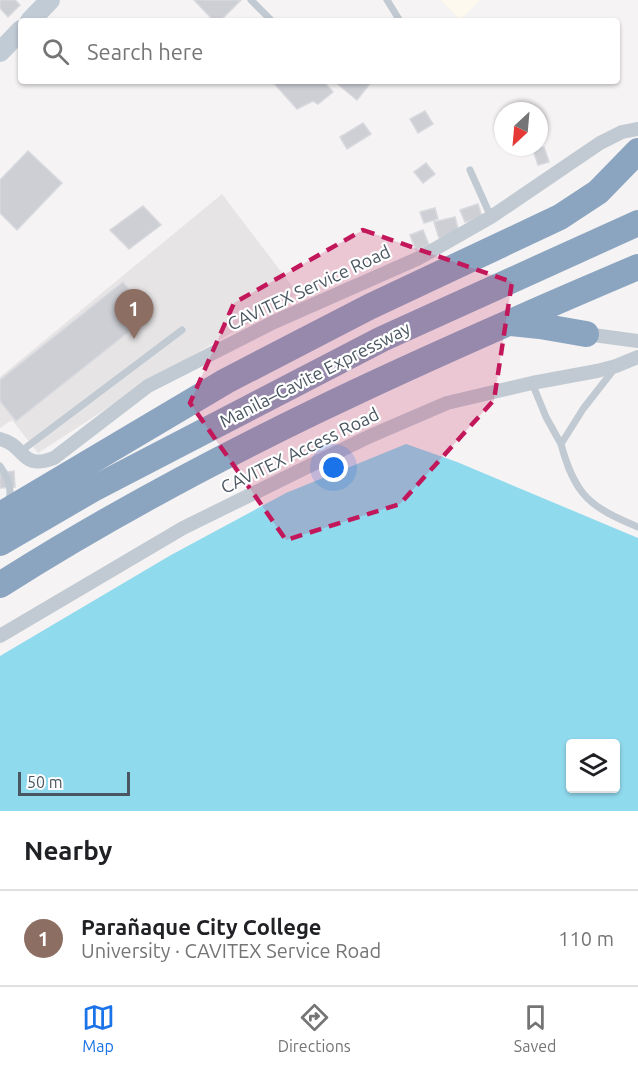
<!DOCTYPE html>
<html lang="en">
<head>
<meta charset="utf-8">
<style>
	:root { --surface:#fff; --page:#f6f6f6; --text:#202124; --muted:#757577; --line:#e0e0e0; --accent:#1a73e8 }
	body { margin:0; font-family:Ubuntu,sans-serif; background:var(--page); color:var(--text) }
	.controls { position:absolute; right:18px; bottom:18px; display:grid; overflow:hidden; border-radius:6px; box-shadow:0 2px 4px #0004 }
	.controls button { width:54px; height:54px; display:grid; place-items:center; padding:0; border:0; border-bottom:2px solid var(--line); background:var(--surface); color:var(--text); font:30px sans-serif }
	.compass { position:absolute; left:494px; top:102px; width:54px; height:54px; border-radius:50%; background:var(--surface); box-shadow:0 2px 4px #0004; rotate:206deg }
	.scale { position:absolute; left:18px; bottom:15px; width:112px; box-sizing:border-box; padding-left:6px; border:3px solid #4a5661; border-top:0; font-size:16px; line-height:21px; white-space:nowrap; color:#4a5661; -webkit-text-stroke:4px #fff; paint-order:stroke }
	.you { position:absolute; left:334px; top:468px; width:21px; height:21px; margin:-15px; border:4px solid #fff; border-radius:50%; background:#1a73e8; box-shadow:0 0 0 9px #1a73e833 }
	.badge { display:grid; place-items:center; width:39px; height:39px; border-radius:50%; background:var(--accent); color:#fff; font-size:20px; font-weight:700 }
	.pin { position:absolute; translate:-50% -50px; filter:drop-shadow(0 2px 3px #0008) }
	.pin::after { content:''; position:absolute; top:32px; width:21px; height:18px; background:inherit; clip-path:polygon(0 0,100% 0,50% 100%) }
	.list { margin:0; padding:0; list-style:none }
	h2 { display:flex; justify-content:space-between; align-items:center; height:78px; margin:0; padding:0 24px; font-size:26px }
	h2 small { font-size:20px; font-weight:400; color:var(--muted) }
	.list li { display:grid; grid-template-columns:39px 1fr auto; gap:18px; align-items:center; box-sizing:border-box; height:96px; padding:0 24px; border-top:2px solid var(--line) }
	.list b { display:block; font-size:22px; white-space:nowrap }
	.list p { margin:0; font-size:20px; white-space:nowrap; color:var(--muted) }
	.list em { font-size:20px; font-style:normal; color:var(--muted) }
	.icon { flex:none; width:33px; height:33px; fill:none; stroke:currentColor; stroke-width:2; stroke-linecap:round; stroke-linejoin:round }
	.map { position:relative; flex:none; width:638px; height:811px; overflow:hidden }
	.search { position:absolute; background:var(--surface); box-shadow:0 2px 4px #0004; left:18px; right:18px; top:18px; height:66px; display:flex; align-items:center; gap:15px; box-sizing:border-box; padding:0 21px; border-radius:6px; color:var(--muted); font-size:22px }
	.sheet { height:174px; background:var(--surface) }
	nav { display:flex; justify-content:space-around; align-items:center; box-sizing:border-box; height:84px; border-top:2px solid var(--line); background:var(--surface); font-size:16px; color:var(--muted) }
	nav a { display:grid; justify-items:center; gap:3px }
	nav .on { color:var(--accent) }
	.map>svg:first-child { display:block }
	.commercial { fill:#fdf9ef }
	.education { fill:#e6e4e5 }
	.water { fill:#90daee; fill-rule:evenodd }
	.building { fill:#cdcfd5; stroke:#d7d9de; stroke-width:1.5 }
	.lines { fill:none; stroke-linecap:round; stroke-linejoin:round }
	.service { stroke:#c1cad2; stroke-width:7 }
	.minor { stroke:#c1cad2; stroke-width:14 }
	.secondary { stroke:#c1cbd6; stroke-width:20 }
	.motorway { stroke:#8ba5c1; stroke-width:26 }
	.marked { fill:#c2185b; fill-opacity:0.2; stroke:#c2185b; stroke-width:4.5; stroke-dasharray:12 8; stroke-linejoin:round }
	.labels { text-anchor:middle; stroke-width:4.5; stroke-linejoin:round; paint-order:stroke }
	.street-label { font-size:18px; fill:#4a5661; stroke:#fff }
</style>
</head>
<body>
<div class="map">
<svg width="638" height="811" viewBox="0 0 638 811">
	<rect width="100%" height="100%" fill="#f5f3f3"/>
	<path class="commercial" d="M441 0H481L460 20Z"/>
	<path class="education" d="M222 194 298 294 152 379 38 453 12 420 0 428V377Z"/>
	<path class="water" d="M406 444 457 462 638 538V811H0V656L171 555 286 493ZM570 744H616V788H570Z"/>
	<g class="building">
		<path d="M0 0H15L20 5 8 17 0 8Z"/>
		<path d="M194 0H241L220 21H214Z"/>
		<path d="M272 81H323L333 92 318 104 313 101 297 109Z"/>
		<path d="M334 81H372L357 100Z"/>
		<path d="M425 111 433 124 418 133 410 119Z"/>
		<path d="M363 123 371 134 347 149 340 137Z"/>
		<path d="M544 147 549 162 538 165 533 150Z"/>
		<path d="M28 151 62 183 17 230 0 213V180Z"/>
		<path d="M426 163 435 174 423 183 414 172Z"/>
		<path d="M478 204 482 217 465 222 460 210Z"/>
		<path d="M143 206 161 225 129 249 110 230Z"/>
		<path d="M435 208 438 219 424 223 420 212Z"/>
		<path d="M455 217 459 232 439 238 434 222Z"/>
		<path d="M423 230 429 245 416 250 410 235Z"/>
		<path d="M123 282 150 315 16 421 0 401V380Z"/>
		<path d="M14 471 15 487 0 488V473Z"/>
	</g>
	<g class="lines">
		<g class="service">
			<path d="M251 0 272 21"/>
			<path d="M387 0 400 21"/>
			<path d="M470 170 491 217"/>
			<path d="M615 368 583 409 561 444C575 496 590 507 638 527"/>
			<path d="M532 383 546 417 561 444"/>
			<path d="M20 452 182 330"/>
			<path d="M0 466C8 477 13 490 8 503"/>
		</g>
		<g class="minor">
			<path d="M586 334 638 341"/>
			<path d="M0 439C26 445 20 471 54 458L148 386 274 322 419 258 491 217 600 143 622 132 637 129"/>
			<path d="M0 636 183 528 368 437 447 403 532 383 597 371 616 366 638 357"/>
		</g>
		<g class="secondary">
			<path d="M30 21 50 0"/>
			<path d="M0 52 21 30"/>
		</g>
		<g class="motorway">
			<path d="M511 323 540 326 586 334"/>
			<path d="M0 515 226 381 369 307 560 217 598 192 638 151"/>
			<path d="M0 543 93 489 382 339 638 223"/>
			<path d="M0 585C201 457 419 360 638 267"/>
		</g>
	</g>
	<path class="marked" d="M363 230 512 282 494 400 400 504 286 540 190 403 234 303Z"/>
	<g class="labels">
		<g class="street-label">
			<text transform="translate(309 288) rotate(-25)" y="6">CAVITEX Service Road</text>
			<text transform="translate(315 375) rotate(-27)" y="6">Manila–Cavite Expressway</text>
			<text transform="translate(300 451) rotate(-26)" y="6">CAVITEX Access Road</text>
		</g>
	</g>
</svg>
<div class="controls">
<button><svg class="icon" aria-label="layers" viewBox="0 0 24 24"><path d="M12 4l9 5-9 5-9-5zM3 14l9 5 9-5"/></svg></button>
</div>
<svg class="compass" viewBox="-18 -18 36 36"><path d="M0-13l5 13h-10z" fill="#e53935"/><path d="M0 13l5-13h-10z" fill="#757577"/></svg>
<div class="scale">50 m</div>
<div class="you"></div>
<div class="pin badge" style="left:134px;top:339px;background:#8d6e63">1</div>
<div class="search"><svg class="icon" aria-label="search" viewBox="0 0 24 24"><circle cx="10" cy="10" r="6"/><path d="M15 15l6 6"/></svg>Search here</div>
</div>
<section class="sheet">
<h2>Nearby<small></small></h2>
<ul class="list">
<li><span class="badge" style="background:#8d6e63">1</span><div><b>Parañaque City College</b><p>University · CAVITEX Service Road</p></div><em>110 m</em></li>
</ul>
</section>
<nav>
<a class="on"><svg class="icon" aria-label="map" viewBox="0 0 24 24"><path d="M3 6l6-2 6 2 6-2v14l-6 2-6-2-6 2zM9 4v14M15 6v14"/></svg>Map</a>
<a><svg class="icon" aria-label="directions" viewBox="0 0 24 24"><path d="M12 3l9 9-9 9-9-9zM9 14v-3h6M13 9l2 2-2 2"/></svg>Directions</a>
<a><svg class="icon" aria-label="saved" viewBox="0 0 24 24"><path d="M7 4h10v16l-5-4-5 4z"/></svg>Saved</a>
</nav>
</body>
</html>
